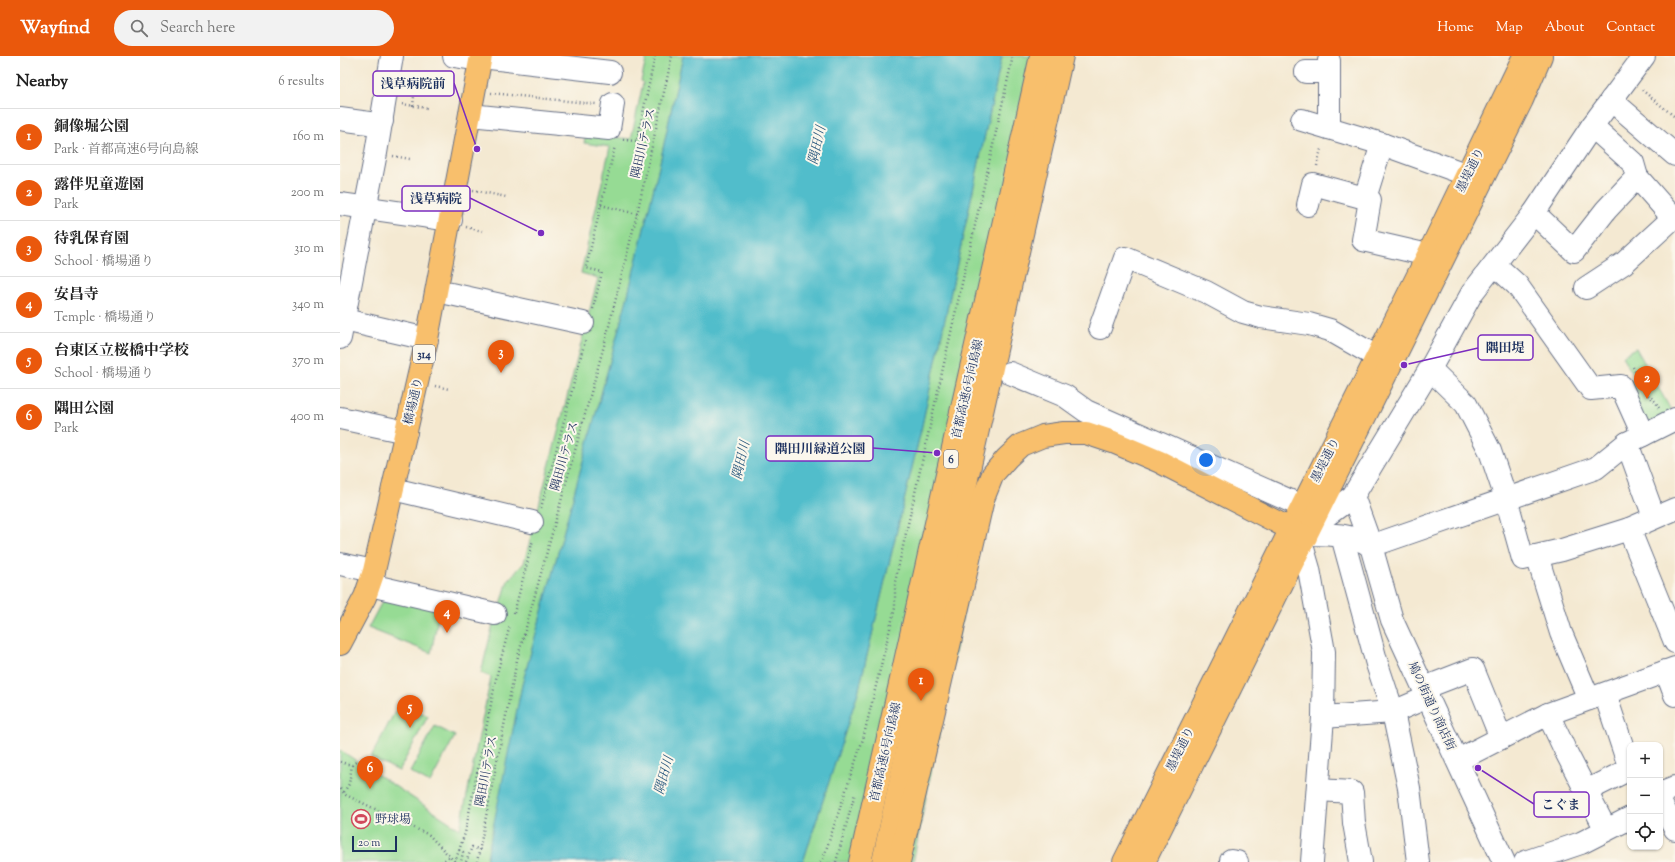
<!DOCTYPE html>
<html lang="en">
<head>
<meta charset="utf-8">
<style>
	:root { --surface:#fff; --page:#f2f2f2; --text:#222; --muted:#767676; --line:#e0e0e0; --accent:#ea580c }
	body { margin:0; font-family:"Sorts Mill Goudy","Noto Serif JP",serif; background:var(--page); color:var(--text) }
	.controls { position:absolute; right:12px; bottom:12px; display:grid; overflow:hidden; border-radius:8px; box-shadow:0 1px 3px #0004 }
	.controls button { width:36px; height:36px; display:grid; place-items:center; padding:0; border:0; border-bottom:1px solid var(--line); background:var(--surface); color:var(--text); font:20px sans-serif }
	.scale { position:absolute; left:12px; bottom:10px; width:45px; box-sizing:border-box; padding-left:4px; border:2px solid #1b2f5e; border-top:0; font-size:11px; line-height:14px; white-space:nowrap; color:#1b2f5e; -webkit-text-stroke:3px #fbf7ec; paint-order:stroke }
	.you { position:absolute; left:866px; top:404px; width:14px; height:14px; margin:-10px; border:3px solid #fff; border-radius:50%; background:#1a73e8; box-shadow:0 0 0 6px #1a73e833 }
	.badge { display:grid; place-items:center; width:26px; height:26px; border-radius:50%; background:var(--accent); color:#fff; font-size:13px; font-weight:700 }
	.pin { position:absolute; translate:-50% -33px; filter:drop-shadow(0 1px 2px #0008) }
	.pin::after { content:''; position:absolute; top:21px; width:14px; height:12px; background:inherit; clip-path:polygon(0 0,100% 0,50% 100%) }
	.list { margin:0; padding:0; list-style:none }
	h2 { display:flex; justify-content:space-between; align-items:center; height:52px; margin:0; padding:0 16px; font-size:17px }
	h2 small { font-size:13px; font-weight:400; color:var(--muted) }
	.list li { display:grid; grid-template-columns:26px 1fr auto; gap:12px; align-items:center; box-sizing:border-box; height:56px; padding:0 16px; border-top:1px solid var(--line) }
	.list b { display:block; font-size:15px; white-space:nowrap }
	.list p { margin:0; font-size:13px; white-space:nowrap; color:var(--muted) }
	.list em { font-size:13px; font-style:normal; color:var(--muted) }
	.icon { flex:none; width:22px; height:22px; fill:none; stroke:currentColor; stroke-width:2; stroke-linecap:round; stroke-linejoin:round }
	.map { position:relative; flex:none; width:1335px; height:806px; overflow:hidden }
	header { display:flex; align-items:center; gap:24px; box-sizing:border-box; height:56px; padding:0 20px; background:var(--accent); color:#fff }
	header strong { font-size:19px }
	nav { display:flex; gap:22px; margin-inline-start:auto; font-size:14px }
	.search { width:280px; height:36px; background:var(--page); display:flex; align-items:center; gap:10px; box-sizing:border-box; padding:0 14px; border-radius:22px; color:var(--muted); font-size:15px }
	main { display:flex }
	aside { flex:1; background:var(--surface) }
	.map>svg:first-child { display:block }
	.green { fill:#96db94; stroke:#588579 }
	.water { fill:#51bdcb; stroke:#367694 }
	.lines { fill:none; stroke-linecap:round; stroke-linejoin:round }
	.minor-casing { stroke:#677087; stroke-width:24 }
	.major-casing { stroke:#677087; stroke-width:24 }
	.highway-casing { stroke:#677087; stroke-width:24 }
	.path { stroke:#677087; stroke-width:2.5; stroke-dasharray:1 3; stroke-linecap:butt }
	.minor { stroke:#fff; stroke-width:22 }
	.major { stroke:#f8bf6c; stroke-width:22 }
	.highway { stroke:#f8bf6c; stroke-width:22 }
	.labels { text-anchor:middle; stroke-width:4; stroke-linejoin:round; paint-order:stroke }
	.shield { fill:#fbf7ec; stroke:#5e6b89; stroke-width:1 }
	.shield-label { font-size:11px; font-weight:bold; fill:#1b2f5e }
	.street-label { font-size:12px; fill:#1b2f5e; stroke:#fbf7ec }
	.poi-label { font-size:12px; fill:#1b2f5e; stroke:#fbf7ec; text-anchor:start }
	.water-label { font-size:13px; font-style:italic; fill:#2b5a7f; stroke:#fbf7ec }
	.leader { fill:none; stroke:#7b2cbf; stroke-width:1.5 }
	.callout-dot { fill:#7b2cbf; stroke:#fbf7ec; stroke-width:1.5 }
	.callout { fill:#fbf7ec; stroke:#7b2cbf; stroke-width:1.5 }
	.callout-label { font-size:13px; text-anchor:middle; font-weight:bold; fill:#1b2f5e }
</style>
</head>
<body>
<header>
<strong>Wayfind</strong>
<div class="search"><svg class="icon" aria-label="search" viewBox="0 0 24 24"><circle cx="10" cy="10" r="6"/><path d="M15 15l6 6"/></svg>Search here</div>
<nav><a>Home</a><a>Map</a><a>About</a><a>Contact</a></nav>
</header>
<main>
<aside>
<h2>Nearby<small>6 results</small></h2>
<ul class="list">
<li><span class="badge">1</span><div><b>銅像堀公園</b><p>Park · 首都高速6号向島線</p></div><em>160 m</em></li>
<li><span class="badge">2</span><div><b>露伴児童遊園</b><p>Park</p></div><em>200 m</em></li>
<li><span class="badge">3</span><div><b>待乳保育園</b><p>School · 橋場通り</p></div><em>310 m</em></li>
<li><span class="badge">4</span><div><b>安昌寺</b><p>Temple · 橋場通り</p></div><em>340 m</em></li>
<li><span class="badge">5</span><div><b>台東区立桜橋中学校</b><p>School · 橋場通り</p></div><em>370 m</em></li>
<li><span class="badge">6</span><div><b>隅田公園</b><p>Park</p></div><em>400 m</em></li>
</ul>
</aside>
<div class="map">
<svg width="1335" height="806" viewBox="0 0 1335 806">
	<rect width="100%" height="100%" fill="#fbf7ec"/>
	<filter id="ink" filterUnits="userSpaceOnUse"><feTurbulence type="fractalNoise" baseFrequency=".025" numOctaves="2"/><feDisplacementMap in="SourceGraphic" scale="8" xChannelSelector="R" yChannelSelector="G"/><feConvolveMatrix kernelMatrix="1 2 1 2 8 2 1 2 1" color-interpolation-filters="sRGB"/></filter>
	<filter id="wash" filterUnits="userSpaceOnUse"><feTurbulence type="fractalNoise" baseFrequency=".012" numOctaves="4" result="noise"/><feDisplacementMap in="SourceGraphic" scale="16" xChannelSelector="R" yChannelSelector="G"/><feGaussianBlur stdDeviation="0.9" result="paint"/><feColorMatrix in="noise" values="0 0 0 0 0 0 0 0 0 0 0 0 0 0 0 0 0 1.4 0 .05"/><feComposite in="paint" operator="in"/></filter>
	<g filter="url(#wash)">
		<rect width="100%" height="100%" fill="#f4e9d2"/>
		<g class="green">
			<path d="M307 0H343L319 111 287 243 182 629 158 750 146 806H0V694L120 773 151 621 141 617 154 564 160 552 168 524 184 507 258 222 241 217 270 91 244 87 246 78 291 83 303 27 301 25Z"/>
			<path d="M662 0H709L613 421 649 428 573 806H463L519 633 581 374Z"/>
			<path d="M1296 292 1332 356 1305 369 1285 329 1295 322 1282 300Z"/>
			<path d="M45 540 100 552 91 597 28 572Z"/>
			<path d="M60 646 88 660 59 715 31 701Z"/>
			<path d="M95 670 115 680 90 727 70 716Z"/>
		</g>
		<path class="water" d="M343 0H662L581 374 519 633 463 806H146L182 629 287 243 319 111Z"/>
	</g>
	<g filter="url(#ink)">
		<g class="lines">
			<g class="minor-casing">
				<g id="minor">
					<path d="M114 0 140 4"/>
					<path d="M141 1 270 16"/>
					<path d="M989 5V72"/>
					<path d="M966 16H989"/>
					<path d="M1271 44 1335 99"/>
					<path d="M130 59 269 73 273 48"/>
					<path d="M0 63 36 68 42 65"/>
					<path d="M962 64 1042 88 1128 119"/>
					<path d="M1025 142 1030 144 1023 184 1088 199"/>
					<path d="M0 148 111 164"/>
					<path d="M968 149 973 128 1025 142 1042 88"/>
					<path d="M1194 157 1234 195 1266 154 1297 121 1293 107 1252 70"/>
					<path d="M1155 209 1177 229 1251 333 1281 330 1303 379"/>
					<path d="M1246 232 1284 207 1333 162 1297 121"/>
					<path d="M97 235 243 267"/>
					<path d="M0 263 87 283"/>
					<path d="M760 272 785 202 866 236 903 256 921 261 969 268 990 274 1037 301"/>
					<path d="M0 282 36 97 52 0"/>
					<path d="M1090 313 1126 348 1150 395 1166 442 1183 503 1222 494 1289 473 1335 453"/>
					<path d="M670 317 725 340 746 355 962 450"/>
					<path d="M0 362 66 376"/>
					<path d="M1287 387 1314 461"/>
					<path d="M53 433 192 466"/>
					<path d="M1013 440 1031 490 1052 564 1164 806"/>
					<path d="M971 471 1013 440 1090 313 1132 237 1194 157 1252 70 1304 0"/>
					<path d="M1289 473 1335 586"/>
					<path d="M968 478C991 479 1011 477 1031 490L1256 412 1287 387 1335 363"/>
					<path d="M1002 480 1037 608 1053 656 1069 732 1078 806"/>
					<path d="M962 489 969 513 984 596 983 661 972 806"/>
					<path d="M1197 500 1221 577 1249 643"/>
					<path d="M0 508 34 515"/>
					<path d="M30 529 155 558"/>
					<path d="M1326 615 1335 639"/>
					<path d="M1084 632 1133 613 1161 682"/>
					<path d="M1208 658 1225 694 1266 774"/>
					<path d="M983 661 1053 656 1088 641"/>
					<path d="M1118 704 1208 658 1335 612"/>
					<path d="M978 734 1012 736 1014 767 1021 806"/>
					<path d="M1246 735 1290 713 1265 638"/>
					<path d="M1320 745 1325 735 1335 731"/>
					<path d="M1320 746 1335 773"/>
					<path d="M891 805 897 806"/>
					<path d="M1185 806 1241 787 1290 762"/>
				</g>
			</g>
			<g class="major-casing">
				<g id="major">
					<path d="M0 588 25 541 34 515 87 283 141 0"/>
					<path d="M784 806 1088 199 1184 0"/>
					<path d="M804 806 1182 44 1201 0"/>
				</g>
			</g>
			<g class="highway-casing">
				<g id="highway">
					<path d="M520 806 701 0"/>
					<path d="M543 806 595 565 722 0"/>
					<path d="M559 806 643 443 653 418 667 402 681 389 703 380 724 377H746L773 386 820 406 966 481"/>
				</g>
			</g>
			<g class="path">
				<path d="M1302 34 1335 61"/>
				<path d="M151 37 256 48"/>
				<path d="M62 48 87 52"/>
				<path d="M73 50 75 30"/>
				<path d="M283 84 297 85 315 0"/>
				<path d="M53 100 70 103"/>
				<path d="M977 110 981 93"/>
				<path d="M133 134 166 141"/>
				<path d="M261 149 297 158"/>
				<path d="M126 171 142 175"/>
				<path d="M253 253 262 216 246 212 275 90"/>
				<path d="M1293 311 1308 339 1316 346 1319 352"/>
				<path d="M95 330 109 333"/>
				<path d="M201 452 245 285"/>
				<path d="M174 557 193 484"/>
				<path d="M0 706 12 709 17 705"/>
				<path d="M0 733 6 739 89 779 115 806"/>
				<path d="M4 736 9 728 12 709"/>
				<path d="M119 794 123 796 121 806"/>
				<path d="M101 806 110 801"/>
				<path d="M115 806 125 777 157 618 170 569"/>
				<path d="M126 806 132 791 141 794"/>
				<path d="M137 806 177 604 265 286 297 158 332 0"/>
				<path d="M480 806 483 803 523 683 555 552V526L673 0"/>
				<path d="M496 806 515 737"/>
			</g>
			<use href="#minor" class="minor"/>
			<use href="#major" class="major"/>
			<use href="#highway" class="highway"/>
		</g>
	</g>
	<defs>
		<g id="stadium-ring" transform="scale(1)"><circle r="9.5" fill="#fbf7ec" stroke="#d1495b" stroke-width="1.5"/><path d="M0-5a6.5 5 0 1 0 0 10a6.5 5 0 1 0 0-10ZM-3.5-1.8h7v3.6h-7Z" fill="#d1495b"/></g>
	</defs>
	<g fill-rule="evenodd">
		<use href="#stadium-ring" x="21" y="763"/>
	</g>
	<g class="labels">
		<g class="shield">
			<rect x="73" y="289" width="22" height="18" rx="3"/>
			<rect x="604" y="394" width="14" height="18" rx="3"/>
		</g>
		<g class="shield-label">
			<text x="84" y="302">314</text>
			<text x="611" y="407">6</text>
		</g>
		<g class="street-label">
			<text transform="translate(303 87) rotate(-77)" y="4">隅田川テラス</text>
			<text transform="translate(1130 114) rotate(-64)" y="4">墨堤通り</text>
			<text transform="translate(627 333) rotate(-77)" y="4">首都高速6号向島線</text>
			<text transform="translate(73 345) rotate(-77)" y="4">橋場通り</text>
			<text transform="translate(224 400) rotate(-74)" y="4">隅田川テラス</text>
			<text transform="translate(985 404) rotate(-63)" y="4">墨堤通り</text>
			<text transform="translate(1092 650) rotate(65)" y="4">鳩の街通り商店街</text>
			<text transform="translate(840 693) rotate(-64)" y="4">墨堤通り</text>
			<text transform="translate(545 696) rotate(-77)" y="4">首都高速6号向島線</text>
			<text transform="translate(146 715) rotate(-79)" y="4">隅田川テラス</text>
		</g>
		<g class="poi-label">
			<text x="35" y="767">野球場</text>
		</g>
		<g class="water-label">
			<text transform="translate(476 89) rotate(-77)" y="5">隅田川</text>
			<text transform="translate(400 404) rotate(-77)" y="5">隅田川</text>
			<text transform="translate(323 719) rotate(-74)" y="5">隅田川</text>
		</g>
	</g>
	<path class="leader" d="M137 93L114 27M201 177L130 142M1064 309L1138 292M597 397L533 392M1138 712L1194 748"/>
	<g class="callout-dot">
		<circle cx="137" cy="93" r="4"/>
		<circle cx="201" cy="177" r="4"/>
		<circle cx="1064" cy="309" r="4"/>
		<circle cx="597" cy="397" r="4"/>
		<circle cx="1138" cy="712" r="4"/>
	</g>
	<g class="callout">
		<rect x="33" y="15" width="81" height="25" rx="4"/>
		<rect x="62" y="130" width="68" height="25" rx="4"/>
		<rect x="1138" y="279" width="55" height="25" rx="4"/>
		<rect x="426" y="380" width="107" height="25" rx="4"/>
		<rect x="1194" y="736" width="55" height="25" rx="4"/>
	</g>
	<g class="callout-label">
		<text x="73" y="32">浅草病院前</text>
		<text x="96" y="147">浅草病院</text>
		<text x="1165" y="296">隅田堤</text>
		<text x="480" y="397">隅田川緑道公園</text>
		<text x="1221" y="753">こぐま</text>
	</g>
</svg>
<div class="controls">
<button>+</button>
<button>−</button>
<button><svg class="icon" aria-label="locate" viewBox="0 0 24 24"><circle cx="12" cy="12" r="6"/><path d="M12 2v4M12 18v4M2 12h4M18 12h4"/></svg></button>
</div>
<div class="scale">20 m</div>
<div class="you"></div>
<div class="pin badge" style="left:581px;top:645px">1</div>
<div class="pin badge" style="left:1307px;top:343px">2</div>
<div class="pin badge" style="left:161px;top:317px">3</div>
<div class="pin badge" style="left:107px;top:577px">4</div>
<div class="pin badge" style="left:70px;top:672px">5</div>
<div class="pin badge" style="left:30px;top:733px">6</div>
</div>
</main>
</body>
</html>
